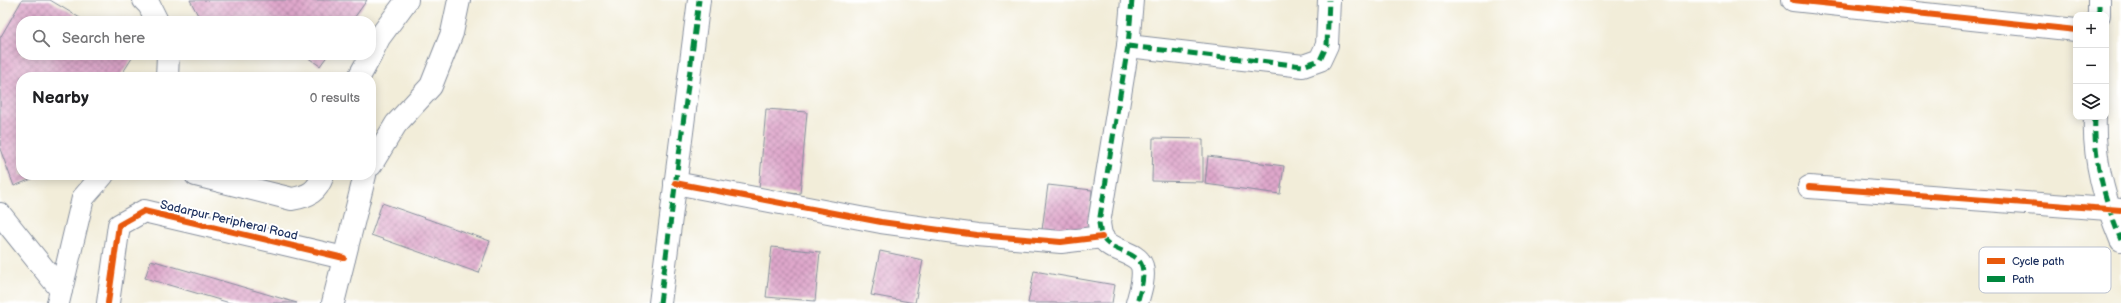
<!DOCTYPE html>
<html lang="en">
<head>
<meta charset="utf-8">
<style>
	:root { --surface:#fff; --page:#f2f2f2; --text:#202124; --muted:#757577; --line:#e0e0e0 }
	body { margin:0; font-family:"Balsamiq Sans",sans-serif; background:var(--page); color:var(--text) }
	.controls { position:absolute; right:12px; top:12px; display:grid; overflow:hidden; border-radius:8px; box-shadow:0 2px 10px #0003 }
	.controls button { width:36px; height:36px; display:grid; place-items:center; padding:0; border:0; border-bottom:1px solid var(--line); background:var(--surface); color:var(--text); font:20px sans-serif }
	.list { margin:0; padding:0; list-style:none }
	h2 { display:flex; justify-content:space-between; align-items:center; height:52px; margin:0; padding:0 16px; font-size:17px }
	h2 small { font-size:13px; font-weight:400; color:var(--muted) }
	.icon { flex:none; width:22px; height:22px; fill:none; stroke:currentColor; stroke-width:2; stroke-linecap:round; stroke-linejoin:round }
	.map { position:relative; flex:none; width:2121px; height:303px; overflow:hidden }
	.search { position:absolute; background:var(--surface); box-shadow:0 2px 10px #0003; left:16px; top:16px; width:360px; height:44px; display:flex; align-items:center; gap:10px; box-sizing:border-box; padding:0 14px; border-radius:16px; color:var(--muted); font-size:15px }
	.panel { position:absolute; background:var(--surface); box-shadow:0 2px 10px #0003; left:16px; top:72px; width:360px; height:108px; border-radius:16px }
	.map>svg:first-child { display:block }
	.building { fill:url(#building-cross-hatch) }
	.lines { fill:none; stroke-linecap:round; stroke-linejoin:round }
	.minor-casing { stroke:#868e9c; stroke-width:24 }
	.minor { stroke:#fff; stroke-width:22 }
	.quiet { stroke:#00873e; stroke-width:5; stroke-dasharray:10 5; stroke-linecap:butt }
	.cycleway-casing { stroke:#fff; stroke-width:8 }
	.cycleway { stroke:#e8590c; stroke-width:6 }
	.labels { text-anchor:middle; stroke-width:4; stroke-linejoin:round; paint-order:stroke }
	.street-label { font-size:12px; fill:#1b2f5e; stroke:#fff }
	.key { fill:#fff; stroke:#bbc1cf; stroke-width:1 }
	.key-label { font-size:11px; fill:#1b2f5e }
</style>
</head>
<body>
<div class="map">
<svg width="2121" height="303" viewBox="0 0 2121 303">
	<defs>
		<pattern id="building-cross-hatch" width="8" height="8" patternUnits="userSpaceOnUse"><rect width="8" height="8" fill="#dfa7cb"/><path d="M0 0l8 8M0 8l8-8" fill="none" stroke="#b488a8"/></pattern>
	</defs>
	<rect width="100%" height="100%" fill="#fff"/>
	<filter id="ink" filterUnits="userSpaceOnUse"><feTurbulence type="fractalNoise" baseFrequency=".025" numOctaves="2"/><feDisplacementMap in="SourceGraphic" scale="8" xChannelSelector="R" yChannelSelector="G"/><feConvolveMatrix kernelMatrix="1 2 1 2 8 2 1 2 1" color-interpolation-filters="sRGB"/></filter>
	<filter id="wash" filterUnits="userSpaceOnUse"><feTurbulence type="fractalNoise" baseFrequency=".012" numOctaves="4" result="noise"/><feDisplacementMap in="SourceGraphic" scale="16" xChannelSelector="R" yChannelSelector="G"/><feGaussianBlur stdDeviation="0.9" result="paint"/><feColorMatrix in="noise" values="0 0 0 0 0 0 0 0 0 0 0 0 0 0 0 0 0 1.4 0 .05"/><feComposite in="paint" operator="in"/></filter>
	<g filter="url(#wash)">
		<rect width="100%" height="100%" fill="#f2edd9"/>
		<g id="blocks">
			<g class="building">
				<path d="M22 0H50L85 21H21V55H134L120 77H92L87 74 85 77H21V175H42L14 186 0 149V38Z"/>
				<path d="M190 0H367L352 21H201Z"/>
				<path d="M304 55H328L320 66Z"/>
				<path d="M766 109 807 112 800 194 759 190Z"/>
				<path d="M1153 138 1203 139V182L1152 181Z"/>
				<path d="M1208 156 1284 166 1280 194 1205 184Z"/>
				<path d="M1048 185 1092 190 1087 236 1042 230Z"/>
				<path d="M382 203 490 241 479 273 371 235Z"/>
				<path d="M772 247 820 252 815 301 766 297Z"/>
				<path d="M880 251 923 260 915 303 871 295Z"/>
				<path d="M151 260 297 303H230L145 278Z"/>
				<path d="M1034 271 1115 285 1112 303H1028Z"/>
			</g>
		</g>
	</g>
	<g filter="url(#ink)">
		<use href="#blocks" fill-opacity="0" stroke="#868e9c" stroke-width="1"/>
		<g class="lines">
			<g class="minor-casing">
				<g id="minor">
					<path d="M144 0 149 5 157 21"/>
					<path d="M1132 0 1128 46 1099 223C1100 228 1100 234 1103 238 1111 252 1137 251 1142 266 1145 278 1140 292 1137 303"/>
					<path d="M1793 0 2076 30"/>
					<path d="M2099 15V0"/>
					<path d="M1128 46 1303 66 1320 60 1327 45 1329 0"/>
					<path d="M371 54 379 38 407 0"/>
					<path d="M167 77 168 55"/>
					<path d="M359 77 371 55"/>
					<path d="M2095 117C2093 158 2105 202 2121 240"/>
					<path d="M371 165 396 124 431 86 452 33 459 0"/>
					<path d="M196 175 292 199C309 196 317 192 323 175"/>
					<path d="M675 183 881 222 977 235 1061 242 1102 237"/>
					<path d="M1809 187 2121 210"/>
					<path d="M0 214 61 290"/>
					<path d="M58 303 83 198 103 175"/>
					<path d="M108 303 119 225 144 211 344 258"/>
					<path d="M333 303 365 175"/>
					<path d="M660 303 699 0"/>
				</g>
			</g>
			<use href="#minor" class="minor"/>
			<g class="quiet">
				<path d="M1132 0 1128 46 1099 223C1100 228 1100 234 1103 238 1111 252 1137 251 1142 266 1145 278 1140 292 1137 303"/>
				<path d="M2099 15V0"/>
				<path d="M1128 46 1303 66 1320 60 1327 45 1329 0"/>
				<path d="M2095 117C2093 158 2105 202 2121 240"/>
				<path d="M660 303 699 0"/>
			</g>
			<g class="cycleway-casing">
				<g id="cycleway">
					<path d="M1793 0 2076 30"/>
					<path d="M675 183 881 222 977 235 1061 242 1102 237"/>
					<path d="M1809 187 2121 210"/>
					<path d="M108 303 119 225 144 211 344 258"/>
				</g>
			</g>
			<use href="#cycleway" class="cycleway"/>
		</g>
	</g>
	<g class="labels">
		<g class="street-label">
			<text transform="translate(229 220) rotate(13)" y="4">Sadarpur Peripheral Road</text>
		</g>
	</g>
	<rect x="1979" y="247" width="132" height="46" rx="6" class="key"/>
	<rect x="1987" y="258" width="18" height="6" fill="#e8590c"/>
	<rect x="1987" y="276" width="18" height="6" fill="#00873e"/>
	<g class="key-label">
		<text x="2012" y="265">Cycle path</text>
		<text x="2012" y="283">Path</text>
	</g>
</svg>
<div class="controls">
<button>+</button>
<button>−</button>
<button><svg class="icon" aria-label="layers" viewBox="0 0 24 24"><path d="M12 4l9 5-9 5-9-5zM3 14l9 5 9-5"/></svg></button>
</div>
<div class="search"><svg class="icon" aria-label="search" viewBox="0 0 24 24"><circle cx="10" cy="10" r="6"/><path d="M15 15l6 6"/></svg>Search here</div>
<section class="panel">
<h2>Nearby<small>0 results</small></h2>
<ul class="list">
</ul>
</section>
</div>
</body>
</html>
